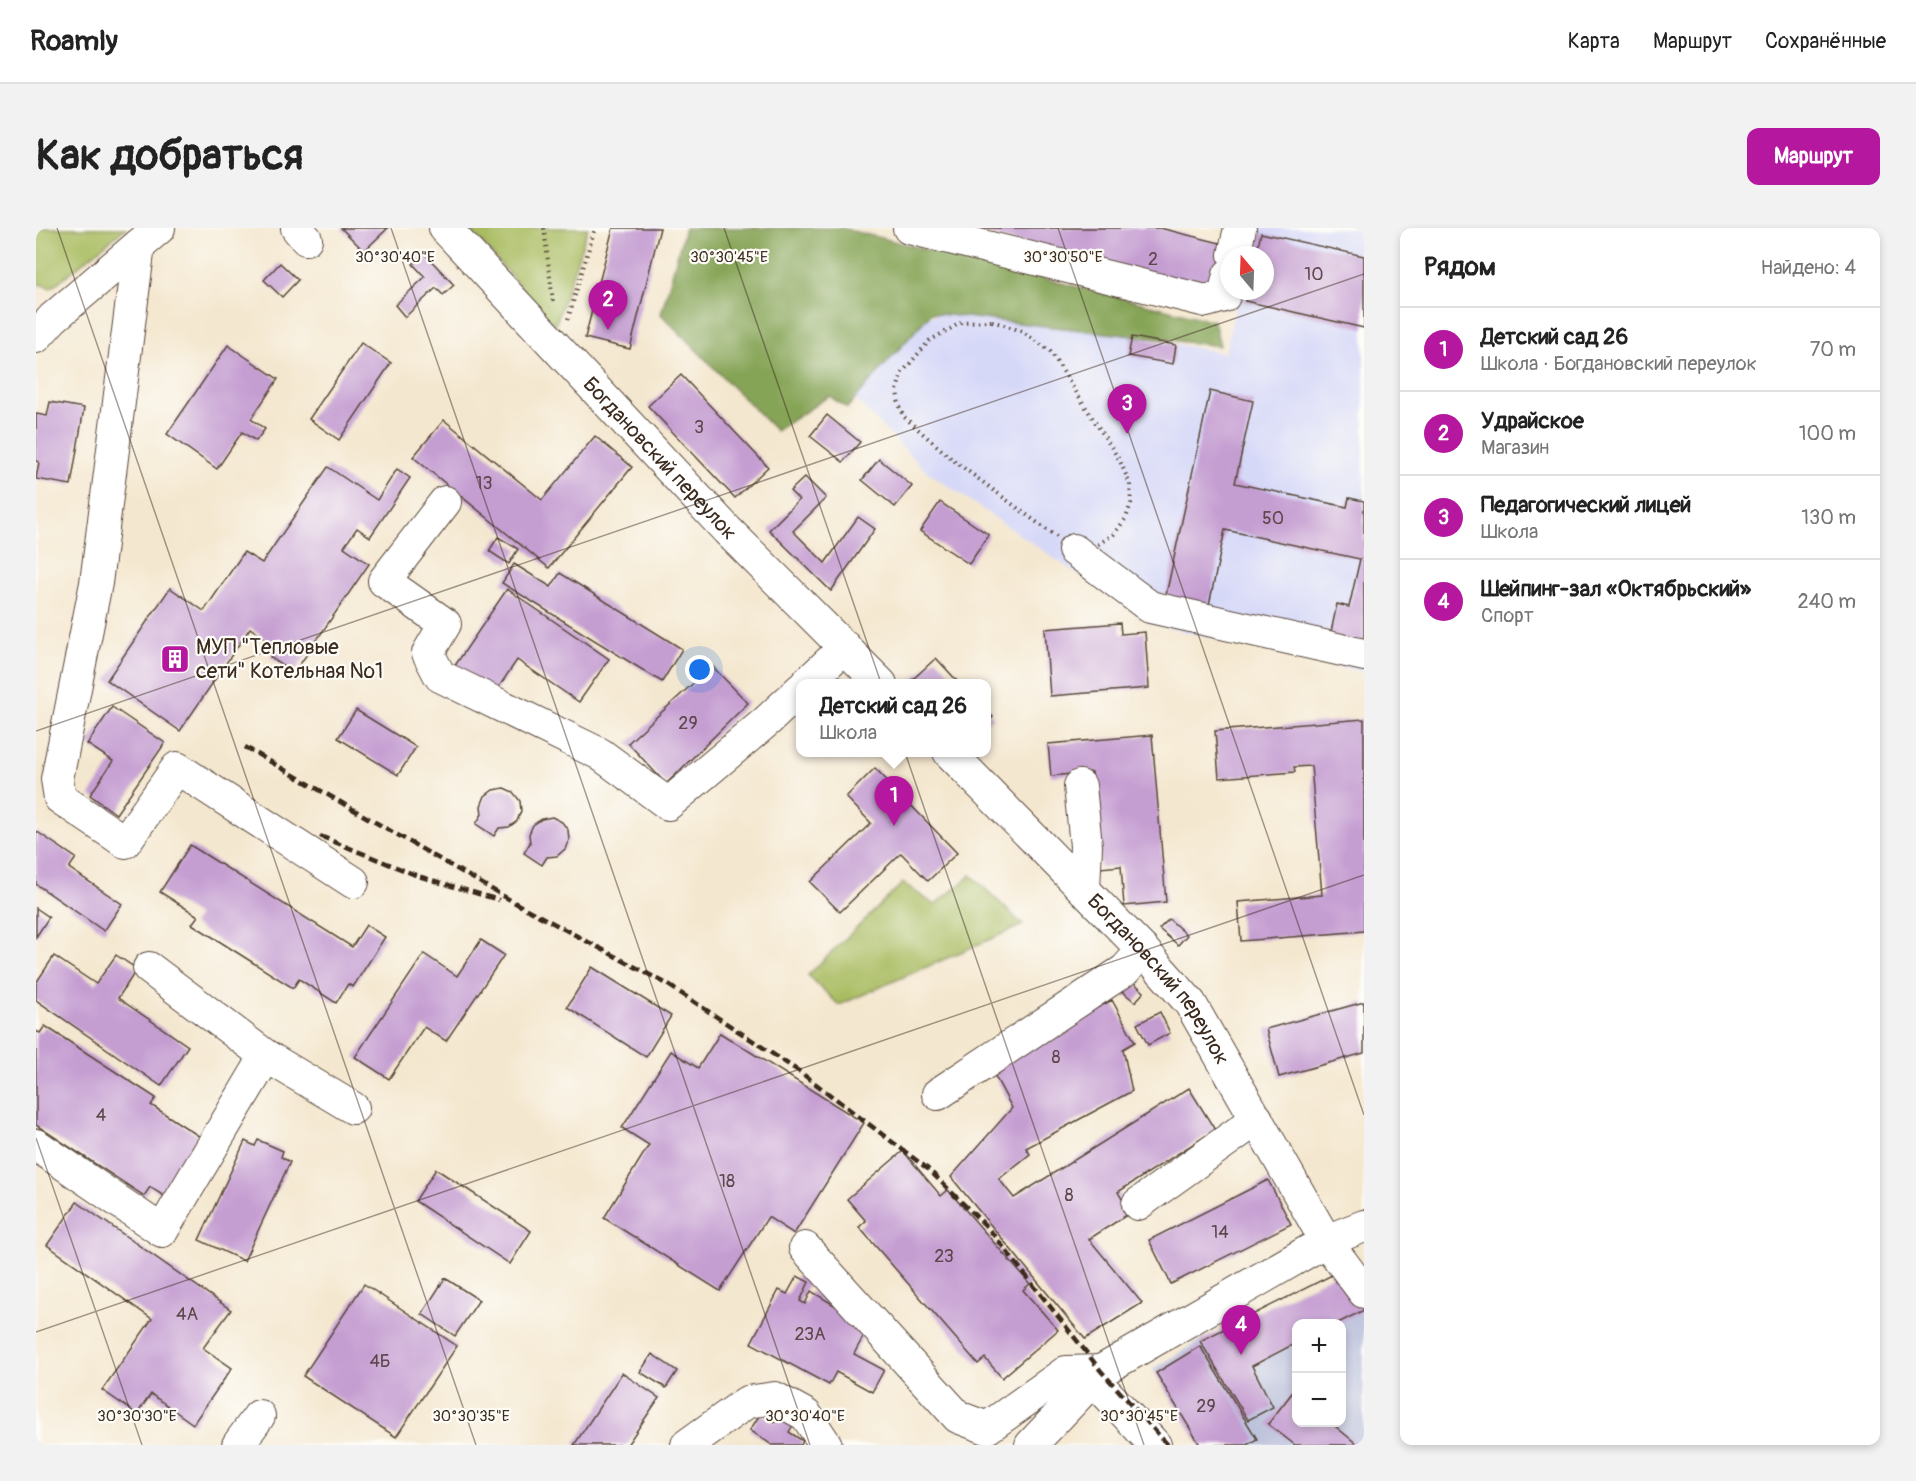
<!DOCTYPE html>
<html lang="ru">
<head>
<meta charset="utf-8">
<style>
	:root { --surface:#fff; --page:#f2f2f2; --text:#222; --muted:#767676; --line:#e0e0e0; --accent:#b5179e }
	body { margin:0; font-family:Pangolin,sans-serif; background:var(--page); color:var(--text) }
	.controls { position:absolute; right:18px; bottom:18px; display:grid; overflow:hidden; border-radius:12px; box-shadow:0 3px 9px #0003 }
	.controls button { width:54px; height:54px; display:grid; place-items:center; padding:0; border:0; border-bottom:2px solid var(--line); background:var(--surface); color:var(--text); font:30px sans-serif }
	.compass { position:absolute; left:1184px; top:18px; width:54px; height:54px; border-radius:50%; background:var(--surface); box-shadow:0 3px 9px #0003; rotate:341deg }
	.you { position:absolute; left:664px; top:442px; width:21px; height:21px; margin:-15px; border:4px solid #fff; border-radius:50%; background:#1a73e8; box-shadow:0 0 0 9px #1a73e833 }
	.badge { display:grid; place-items:center; width:39px; height:39px; border-radius:50%; background:var(--accent); color:#fff; font-size:20px; font-weight:700 }
	.pin { position:absolute; translate:-50% -50px; filter:drop-shadow(0 2px 3px #0008) }
	.pin::after { content:''; position:absolute; top:32px; width:21px; height:18px; background:inherit; clip-path:polygon(0 0,100% 0,50% 100%) }
	.popup { position:absolute; left:760px; top:451px; width:195px; height:78px; box-sizing:border-box; display:grid; place-content:center; border-radius:12px; background:var(--surface); filter:drop-shadow(0 2px 4px #0005); font-size:20px; white-space:nowrap; color:var(--muted) }
	.popup b { font-size:22px; color:var(--text) }
	.popup::after { content:''; position:absolute; left:50%; top:100%; margin-left:-12px; border:12px solid transparent; border-top-color:var(--surface) }
	.list { margin:0; padding:0; list-style:none }
	h2 { display:flex; justify-content:space-between; align-items:center; height:78px; margin:0; padding:0 24px; font-size:26px }
	h2 small { font-size:20px; font-weight:400; color:var(--muted) }
	.list li { display:grid; grid-template-columns:39px 1fr auto; gap:18px; align-items:center; box-sizing:border-box; height:84px; padding:0 24px; border-top:2px solid var(--line) }
	.list b { display:block; font-size:22px; white-space:nowrap }
	.list p { margin:0; font-size:20px; white-space:nowrap; color:var(--muted) }
	.list em { font-size:20px; font-style:normal; color:var(--muted) }
	.map { position:relative; flex:none; width:1328px; height:1217px; overflow:hidden; border-radius:12px }
	header { display:flex; align-items:center; gap:36px; box-sizing:border-box; height:84px; padding:0 30px; background:var(--surface); border-bottom:2px solid var(--line) }
	header strong { font-size:28px }
	nav { display:flex; gap:33px; margin-inline-start:auto; font-size:21px }
	.intro { display:flex; align-items:center; justify-content:space-between; box-sizing:border-box; height:144px; padding:0 36px }
	h1 { margin:0; font-size:42px }
	.button { padding:15px 27px; border-radius:12px; background:var(--accent); color:#fff; font-size:21px; font-weight:700 }
	main { display:flex; gap:36px; padding:0 36px }
	aside { flex:1; background:var(--surface); border-radius:12px; box-shadow:0 3px 9px #0003 }
	.map>svg:first-child { display:block }
	.built { fill:#d6d8f8 }
	.industrial { fill:#bec3dd }
	.green { fill:#a9bc60; stroke:#72733f; stroke-width:1.5 }
	.forest { fill:#86a456; stroke:#60673a; stroke-width:1.5 }
	.building { fill:#c49dd1 }
	.lines { fill:none; stroke-linecap:round; stroke-linejoin:round }
	.minor-casing { stroke:#574639; stroke-width:34 }
	.path { stroke:#574639; stroke-width:4; stroke-dasharray:1.5 4.5; stroke-linecap:butt }
	.minor { stroke:#fff; stroke-width:32 }
	.rail { stroke:#3b2a1e; stroke-width:4.5; stroke-dasharray:9 4.5; stroke-linecap:butt }
	.ticks { fill:none; stroke:#3b2a1e; stroke-width:1.5; stroke-opacity:0.45 }
	.labels { text-anchor:middle; stroke-width:4.5; stroke-linejoin:round; paint-order:stroke }
	.number-label { font-size:18px; fill:#5d474b }
	.street-label { font-size:21px; fill:#3b2a1e; stroke:#fdfcf7 }
	.poi-label { font-size:21px; fill:#3b2a1e; stroke:#fdfcf7; text-anchor:start }
	.ticks-label { font-size:15px; text-anchor:middle; fill:#3b2a1e; stroke:#fdfcf7; stroke-width:4.5; stroke-linejoin:round; paint-order:stroke }
</style>
</head>
<body>
<header>
<strong>Roamly</strong>
<nav><a>Карта</a><a>Маршрут</a><a>Сохранённые</a></nav>
</header>
<div class="intro"><h1>Как добраться</h1><a class="button">Маршрут</a></div>
<main>
<div class="map">
<svg width="1328" height="1217" viewBox="0 0 1328 1217">
	<rect width="100%" height="100%" fill="#fdfcf7"/>
	<filter id="ink" filterUnits="userSpaceOnUse"><feTurbulence type="fractalNoise" baseFrequency=".0167" numOctaves="2"/><feDisplacementMap in="SourceGraphic" scale="12" xChannelSelector="R" yChannelSelector="G"/><feConvolveMatrix kernelMatrix="1 2 1 2 8 2 1 2 1" color-interpolation-filters="sRGB"/></filter>
	<filter id="wash" filterUnits="userSpaceOnUse"><feTurbulence type="fractalNoise" baseFrequency=".008" numOctaves="4" result="noise"/><feDisplacementMap in="SourceGraphic" scale="24" xChannelSelector="R" yChannelSelector="G"/><feGaussianBlur stdDeviation="1.35" result="paint"/><feColorMatrix in="noise" values="0 0 0 0 0 0 0 0 0 0 0 0 0 0 0 0 0 1.4 0 .05"/><feComposite in="paint" operator="in"/></filter>
	<g filter="url(#wash)">
		<rect width="100%" height="100%" fill="#f4e7cf"/>
		<path class="built" d="M1217 0H1328V444L1115 396 890 243 817 169 887 90 936 79 1189 125 1203 63H1229V27H1211Z"/>
		<path class="industrial" d="M1328 1082V1217H1164L1117 1141 1164 1113 1237 1179 1216 1138 1260 1115V1194H1306V1096L1300 1095Z"/>
		<g class="green">
			<path d="M0 0H90L15 60 0 55Z"/>
			<path d="M433 0H552L519 98Z"/>
			<path d="M935 647 987 697 803 777 772 747 867 655 899 677Z"/>
		</g>
		<path class="forest" d="M649 0H805L1178 93 1184 118 895 85 811 180 793 168 740 203 625 86Z"/>
		<g id="blocks">
			<g class="building">
				<path d="M305 0H352L328 23Z"/>
				<path d="M577 0H624L594 121 549 110Z"/>
				<path d="M925 0H1124L1188 16 1177 62Z"/>
				<path d="M1225 5 1328 28V100L1209 73 1212 63H1229V27H1220Z"/>
				<path d="M388 25 418 57 407 67 400 60 369 89 359 77 389 49 377 36Z"/>
				<path d="M244 35 262 52 246 69 228 52Z"/>
				<path d="M1096 109 1140 117 1137 136 1092 128Z"/>
				<path d="M325 115 355 135 303 212 273 191Z"/>
				<path d="M192 117 242 151 215 191 229 201 220 213 206 204 181 241 131 206Z"/>
				<path d="M645 147 732 239 699 270 612 178Z"/>
				<path d="M1174 163 1217 173 1199 255 1311 279 1313 270 1328 273V420L1293 413 1301 376 1313 379 1324 331 1189 302 1173 377 1130 367Z"/>
				<path d="M14 174 48 180 35 257 0 251 3 234 0 233V186L11 188Z"/>
				<path d="M791 187 824 214 807 234 774 208Z"/>
				<path d="M408 192 506 272 559 208 596 239 513 340 377 229Z"/>
				<path d="M843 231 876 258 859 279 826 252Z"/>
				<path d="M292 239 341 272 361 241 374 250 334 309 321 300 308 319 333 336 258 445 234 429 241 419 214 400 144 503 71 452 134 360 168 383 208 324 226 335Z"/>
				<path d="M769 249 790 270 757 303 789 335 822 289 839 301 795 363 733 302 763 272 754 263Z"/>
				<path d="M904 274 953 307 933 336 884 303Z"/>
				<path d="M462 309 482 321 473 336 453 323Z"/>
				<path d="M478 336 515 359 524 345 646 421 626 454 466 355Z"/>
				<path d="M471 361 573 431 543 474 481 432 458 466 418 439Z"/>
				<path d="M1084 395 1085 406 1109 404 1113 460 1014 468 1009 401Z"/>
				<path d="M900 430 924 456H880L876 452Z"/>
				<path d="M676 438 712 475 630 556 592 515Z"/>
				<path d="M76 479 129 515 80 586 54 567 77 533 51 516Z"/>
				<path d="M320 482 380 519 362 547 302 510Z"/>
				<path d="M951 483 957 489 951 495Z"/>
				<path d="M1328 491V703L1205 713 1202 674 1286 667 1275 538 1258 539 1259 544 1183 550 1179 503Z"/>
				<path d="M1116 507 1130 674 1088 678 1085 638 1064 640 1056 544 1015 548 1012 516Z"/>
				<path d="M839 540 921 625 892 653 865 625 804 684 774 654 835 595 810 569Z"/>
				<path d="M468 560 477 564 484 573 485 583 481 593 473 599 463 600 458 608 440 596 446 586 445 578 449 568 457 562Z"/>
				<path d="M516 589 526 594 532 602 533 612 529 621 521 628 511 629 506 637 488 625 494 615 493 606 497 597 506 591Z"/>
				<path d="M0 603 40 630 33 640 86 676 68 703 0 656Z"/>
				<path d="M154 617 316 719 330 697 349 709 317 759 312 756 300 775 263 751 257 760 156 696 162 688 124 664Z"/>
				<path d="M0 680 13 689 0 709Z"/>
				<path d="M1133 691 1151 707 1142 717 1123 701Z"/>
				<path d="M445 712 468 727 410 813 388 799 353 851 319 829 388 726 421 748Z"/>
				<path d="M80 727 101 741 82 770 152 818 125 858 0 772V755L18 728 60 756Z"/>
				<path d="M556 739 635 788 610 829 531 779Z"/>
				<path d="M1096 753 1108 764 1099 774 1087 764Z"/>
				<path d="M1076 772 1099 814 1087 821 1096 863 990 920 994 926 963 951 978 970 1153 860 1179 902 1082 964 1094 985 1053 1011 1106 1075 1049 1111 915 949 976 880 953 837Z"/>
				<path d="M1328 774V825L1243 849 1230 801Z"/>
				<path d="M1124 784 1134 805 1112 817 1101 796Z"/>
				<path d="M9 798 120 870 115 877 169 912 131 970 114 959 108 968 0 897V803L4 805Z"/>
				<path d="M684 805 828 895 758 1006 732 989 684 1063 568 990 613 917 586 900 635 823 662 840Z"/>
				<path d="M222 912 247 923 245 929 254 934 208 1033 163 1012 209 913 219 918Z"/>
				<path d="M867 923 905 968 912 962 994 1056 987 1062 1022 1102 966 1150 949 1130 942 1136 823 999 830 993 811 971Z"/>
				<path d="M400 941 495 1003 474 1036 379 973Z"/>
				<path d="M1232 952 1255 996 1135 1056 1113 1012Z"/>
				<path d="M41 974 195 1082 167 1120 196 1140 157 1196 115 1166 101 1186 66 1162 116 1091 11 1017Z"/>
				<path d="M1308 1041 1328 1082 1300 1096H1260V1115L1216 1138 1237 1179 1212 1192 1164 1113Z"/>
				<path d="M761 1048 773 1054 764 1073 769 1076 775 1063 833 1098 818 1126 848 1142 836 1164 800 1144 793 1157 715 1115 743 1062 751 1066Z"/>
				<path d="M409 1050 443 1072 419 1108 386 1086Z"/>
				<path d="M328 1056 421 1118 360 1209 267 1148Z"/>
				<path d="M1164 1118 1221 1211 1211 1217H1164L1120 1145Z"/>
				<path d="M616 1126 641 1143 630 1160 604 1144Z"/>
				<path d="M586 1145 623 1170 591 1217H538Z"/>
				<path d="M1256 1165 1260 1169V1194H1294L1322 1217H1259L1232 1196Z"/>
				<path d="M725 1185 739 1194 743 1187 757 1197 753 1204 767 1213 765 1217H736L714 1202Z"/>
			</g>
		</g>
	</g>
	<g filter="url(#ink)">
		<use href="#blocks" fill-opacity="0" stroke="#574639" stroke-width="1.5"/>
		<g class="lines">
			<g class="minor-casing">
				<g id="minor">
					<path d="M261 0 270 11"/>
					<path id="s1" d="M409 0 691 302 845 456"/>
					<path d="M873 0 1170 73 1188 68 1193 47"/>
					<path d="M103 17 60 355 21 551 24 570 89 614 141 540 317 654"/>
					<path d="M1198 27 1204 0"/>
					<path d="M0 109 17 90 123 0"/>
					<path d="M409 274 348 353 409 396 392 425 404 448 564 526 632 576 731 493 765 461"/>
					<path d="M1038 322 1114 379 1328 427"/>
					<path d="M770 456 809 419"/>
					<path id="s2" d="M913 524 1107 722 1154 775 1290 1013 1328 1064"/>
					<path d="M1044 558 1050 618 1048 661"/>
					<path d="M113 740 230 828 317 880"/>
					<path d="M902 866 1089 742 1107 722"/>
					<path d="M0 917 126 1003 230 828"/>
					<path d="M1102 976 1221 891"/>
					<path d="M769 1020 922 1189 951 1200 1030 1144 1065 1143"/>
					<path d="M1057 1151 1119 1217"/>
					<path d="M202 1217 223 1188"/>
					<path d="M651 1217 711 1174 739 1170 770 1187 790 1217"/>
					<path d="M995 1217 1065 1143 1290 1013 1328 998"/>
				</g>
			</g>
			<g class="path">
				<path d="M508 0 517 74"/>
				<path d="M532 91 559 0"/>
				<path d="M956 93 986 103 1014 123 1084 233 1094 256 1095 275 1090 290 1078 306 1061 317 1038 322 917 232 867 188 863 176 861 163 865 146 893 113 926 94Z"/>
			</g>
			<use href="#minor" class="minor"/>
			<g class="rail">
				<path d="M209 519 483 677 631 756 764 844 892 941 953 1001 1065 1143 1132 1217"/>
				<path d="M284 608 382 648 463 672"/>
			</g>
		</g>
	</g>
	<path class="ticks" d="M21 0 440 1217M355 0 774 1217M688 0 1108 1217M1022 0 1328 887M0 503 1328 46M0 910 106 1217M0 1104 1328 647"/>
	<defs>
		<g id="building-square" transform="scale(1.5)"><rect x="-9" y="-9" width="18" height="18" rx="4" fill="#b5179e" stroke="#fdfcf7"/><path d="M-4-6H4V6H1V3H-1V6H-4ZM-2.5-4.3h1.7v1.8h-1.7ZM.8-4.3h1.7v1.8H.8ZM-2.5-1h1.7V.8h-1.7ZM.8-1h1.7V.8H.8Z" fill="#fff"/></g>
	</defs>
	<g fill-rule="evenodd">
		<use href="#building-square" x="139" y="431"/>
	</g>
	<g class="labels">
		<g class="number-label">
			<text x="1117" y="37">2</text>
			<text x="1278" y="52">10</text>
			<text x="663" y="205">3</text>
			<text x="448" y="261">13</text>
			<text x="1237" y="296">50</text>
			<text x="652" y="501">29</text>
			<text x="1020" y="835">8</text>
			<text x="65" y="893">4</text>
			<text x="691" y="959">18</text>
			<text x="1033" y="973">8</text>
			<text x="1184" y="1010">14</text>
			<text x="908" y="1034">23</text>
			<text x="151" y="1092">4А</text>
			<text x="774" y="1112">23А</text>
			<text x="344" y="1139">4Б</text>
			<text x="1170" y="1184">29</text>
		</g>
		<g class="street-label">
			<text dy="7" stroke="none"><textPath href="#s1" startOffset="315">Богдановский переулок</textPath></text>
			<text dy="7" stroke="none"><textPath href="#s2" startOffset="310">Богдановский переулок</textPath></text>
		</g>
		<g class="poi-label">
			<text x="160" y="426">МУП "Тепловые<tspan x="160" dy="24">сети" Котельная №1</tspan></text>
		</g>
	</g>
	<g class="ticks-label">
		<text x="359" y="34">30°30'40"E</text>
		<text x="693" y="34">30°30'45"E</text>
		<text x="1027" y="34">30°30'50"E</text>
		<text x="101" y="1193">30°30'30"E</text>
		<text x="435" y="1193">30°30'35"E</text>
		<text x="769" y="1193">30°30'40"E</text>
		<text x="1103" y="1193">30°30'45"E</text>
	</g>
</svg>
<div class="controls">
<button>+</button>
<button>−</button>
</div>
<svg class="compass" viewBox="-18 -18 36 36"><path d="M0-13l5 13h-10z" fill="#e53935"/><path d="M0 13l5-13h-10z" fill="#767676"/></svg>
<div class="you"></div>
<div class="pin badge" style="left:858px;top:598px">1</div>
<div class="popup"><b>Детский сад 26</b>Школа</div>
<div class="pin badge" style="left:572px;top:102px">2</div>
<div class="pin badge" style="left:1091px;top:206px">3</div>
<div class="pin badge" style="left:1205px;top:1127px">4</div>
</div>
<aside>
<h2>Рядом<small>Найдено: 4</small></h2>
<ul class="list">
<li><span class="badge">1</span><div><b>Детский сад 26</b><p>Школа · Богдановский переулок</p></div><em>70 m</em></li>
<li><span class="badge">2</span><div><b>Удрайское</b><p>Магазин</p></div><em>100 m</em></li>
<li><span class="badge">3</span><div><b>Педагогический лицей</b><p>Школа</p></div><em>130 m</em></li>
<li><span class="badge">4</span><div><b>Шейпинг-зал «Октябрьский»</b><p>Спорт</p></div><em>240 m</em></li>
</ul>
</aside>
</main>
</body>
</html>
